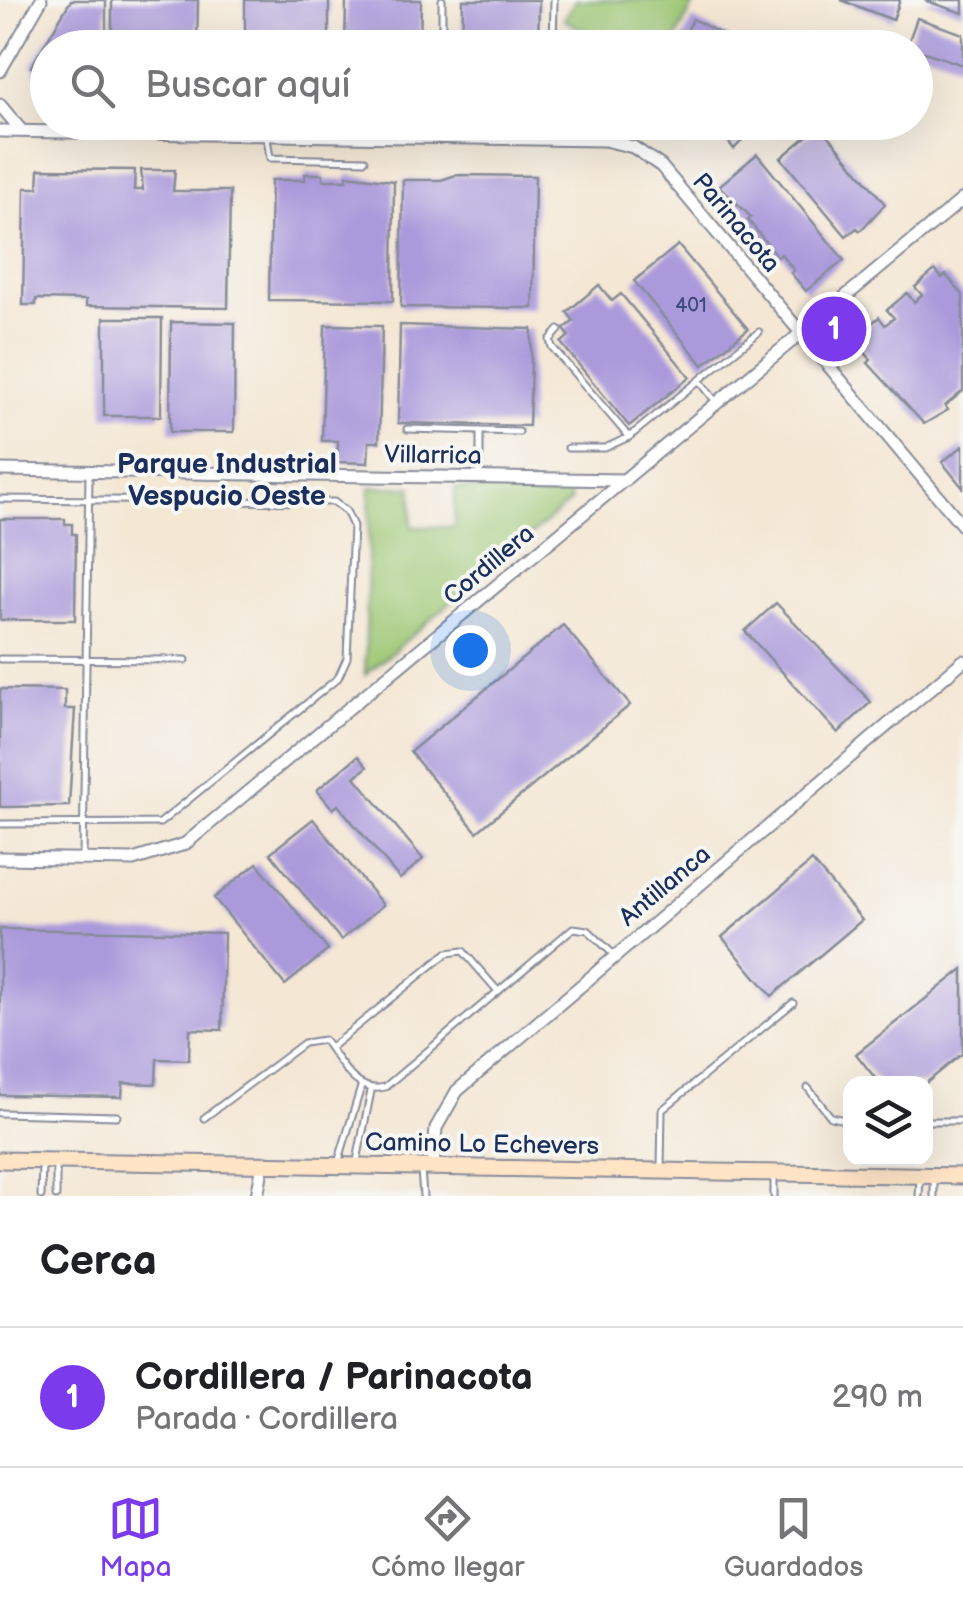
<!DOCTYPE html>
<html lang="es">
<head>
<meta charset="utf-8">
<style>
	:root { --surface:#fff; --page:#f2f2f2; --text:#202124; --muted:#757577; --line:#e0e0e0; --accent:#7c3aed }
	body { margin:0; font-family:"Balsamiq Sans",sans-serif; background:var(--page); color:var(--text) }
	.controls { position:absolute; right:30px; bottom:30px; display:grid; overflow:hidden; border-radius:20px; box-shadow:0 10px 40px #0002 }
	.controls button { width:90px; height:90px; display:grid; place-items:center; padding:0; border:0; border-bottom:2px solid var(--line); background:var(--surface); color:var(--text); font:50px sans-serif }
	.you { position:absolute; left:470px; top:650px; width:35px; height:35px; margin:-25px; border:8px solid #fff; border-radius:50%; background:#1a73e8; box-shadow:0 0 0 15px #1a73e833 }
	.badge { display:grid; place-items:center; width:65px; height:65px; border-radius:50%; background:var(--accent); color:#fff; font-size:32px; font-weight:700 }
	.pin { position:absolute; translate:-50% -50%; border:5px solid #fff; box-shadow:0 2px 10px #0006 }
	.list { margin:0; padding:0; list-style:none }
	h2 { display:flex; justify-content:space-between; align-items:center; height:130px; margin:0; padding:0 40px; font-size:42px }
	h2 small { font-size:32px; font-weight:400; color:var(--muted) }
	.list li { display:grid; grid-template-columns:65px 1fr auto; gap:30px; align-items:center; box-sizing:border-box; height:140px; padding:0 40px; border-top:2px solid var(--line) }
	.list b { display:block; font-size:38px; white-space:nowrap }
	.list p { margin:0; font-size:32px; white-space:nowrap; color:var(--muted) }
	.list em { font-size:32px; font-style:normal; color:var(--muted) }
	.icon { flex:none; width:55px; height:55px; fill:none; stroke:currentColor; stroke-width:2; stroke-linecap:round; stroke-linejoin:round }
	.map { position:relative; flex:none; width:963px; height:1196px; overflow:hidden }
	.search { position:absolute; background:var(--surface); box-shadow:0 10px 40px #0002; left:30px; right:30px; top:30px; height:110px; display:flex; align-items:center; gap:25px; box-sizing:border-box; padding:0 35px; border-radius:55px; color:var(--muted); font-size:38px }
	.sheet { height:270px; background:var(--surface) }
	nav { display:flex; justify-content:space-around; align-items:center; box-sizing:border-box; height:140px; border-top:2px solid var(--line); background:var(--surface); font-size:28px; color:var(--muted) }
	nav a { display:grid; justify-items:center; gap:5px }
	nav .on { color:var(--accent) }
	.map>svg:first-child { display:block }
	.green { fill:#9dc773; stroke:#5c7b68; stroke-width:2.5 }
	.building { fill:#aa9adb }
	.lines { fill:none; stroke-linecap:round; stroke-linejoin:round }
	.service-casing { stroke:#888b99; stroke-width:9 }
	.minor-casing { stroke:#888b99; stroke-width:15 }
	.secondary-casing { stroke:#888b99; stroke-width:19 }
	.service { stroke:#fff; stroke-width:5 }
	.minor { stroke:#fff; stroke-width:11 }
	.secondary { stroke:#ffe4c6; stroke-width:15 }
	.labels { text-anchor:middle; stroke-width:8; stroke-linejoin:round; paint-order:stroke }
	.number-label { font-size:20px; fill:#3f4a7d }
	.street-label { font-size:25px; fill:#1b2f5e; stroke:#f6f6f2 }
	.neighbourhood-label { font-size:28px; font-weight:bold; fill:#1b2f5e; stroke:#f6f6f2 }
</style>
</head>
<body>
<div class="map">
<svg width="963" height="1196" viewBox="0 0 963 1196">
	<rect width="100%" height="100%" fill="#f6f6f2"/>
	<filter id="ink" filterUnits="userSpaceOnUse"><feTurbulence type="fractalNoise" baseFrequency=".01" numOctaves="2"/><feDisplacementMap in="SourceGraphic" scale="20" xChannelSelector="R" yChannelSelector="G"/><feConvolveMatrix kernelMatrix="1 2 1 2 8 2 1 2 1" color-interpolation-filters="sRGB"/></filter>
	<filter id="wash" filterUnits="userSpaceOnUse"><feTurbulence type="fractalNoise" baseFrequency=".0048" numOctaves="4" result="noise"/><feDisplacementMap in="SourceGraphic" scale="40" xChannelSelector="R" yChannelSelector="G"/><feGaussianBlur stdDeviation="2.25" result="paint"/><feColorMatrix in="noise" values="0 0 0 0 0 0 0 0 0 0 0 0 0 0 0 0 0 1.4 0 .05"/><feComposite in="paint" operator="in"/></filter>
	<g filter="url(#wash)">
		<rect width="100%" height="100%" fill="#f4e7d4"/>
		<g class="green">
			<path d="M575 0H681L693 6 671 47H618L564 20Z"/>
			<path d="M370 487H412V527H454L455 488 566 489 571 501 365 675Z"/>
		</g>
		<g id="blocks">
			<g class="building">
				<path d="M71 0H106V48H48V76H35V67H31Z"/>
				<path d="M112 0H198L197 48H112Z"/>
				<rect x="245" y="0" width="84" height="48"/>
				<path d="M346 0H421L420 48H345Z"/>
				<path d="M463 0H539L538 48H462Z"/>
				<path d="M841 0H900L893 20Z"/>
				<path d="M926 0H963V13L926 1Z"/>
				<path d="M917 18 963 34V65L907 46Z"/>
				<path d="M693 19 748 48H678Z"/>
				<path d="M713 122H759L734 149Z"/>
				<path d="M820 125 885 204 860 231 857 228 846 236 781 158Z"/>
				<path d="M757 154 844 260 806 291 791 273 794 270 781 254 778 257 748 220 751 217 719 186Z"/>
				<path d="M39 169 135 170 134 190H143L141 170H175L173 191H230L228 308 86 306V300L36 299V305H23L25 188H38Z"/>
				<path d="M305 174H323V180H347V175L394 181 393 301 269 300 271 180H305Z"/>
				<path d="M456 175 535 176 533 308 401 307 403 180H441Z"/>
				<path d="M678 245 748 329 703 365 634 281Z"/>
				<path d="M935 270 942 278 946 275 963 295V391L945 406 948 410 924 424 868 363 871 360 860 346 867 340 861 332 879 317 885 325 894 318 887 310 907 293 914 302 922 295 915 287Z"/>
				<path d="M599 285 612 301 621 294 690 377 629 426 561 343 569 336 564 329 574 321 567 312Z"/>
				<path d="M104 318H162L161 416H104Z"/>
				<path d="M171 322 235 323 234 432H170Z"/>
				<path d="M325 325 382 326 379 442H369L368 463 337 462 338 441H322Z"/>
				<path d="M400 325 532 329 529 426 398 423Z"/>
				<path d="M963 446V488L942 462Z"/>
				<path d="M0 519H65V524H72V534H76L75 620H0Z"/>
				<path d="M776 603 871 702 838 733 745 631Z"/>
				<path d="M563 625 630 705 477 832 410 752Z"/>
				<path d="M0 689 65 690V709H75L69 806 0 807Z"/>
				<path d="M358 756 367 767 355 777 423 859 400 879 338 805 333 809 317 790Z"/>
				<path d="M313 819 383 905 341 940 270 853Z"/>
				<path d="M812 861 862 920 772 996 722 937Z"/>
				<path d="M257 863 328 950 285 985 214 898Z"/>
				<path d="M0 929 224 933 222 1030 190 1029 189 1060 157 1059 156 1084 123 1083 122 1097 0 1095Z"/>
				<path d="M963 969V1053L925 1084H880L856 1054Z"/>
			</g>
		</g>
	</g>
	<g filter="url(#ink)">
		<use href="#blocks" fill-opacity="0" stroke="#888b99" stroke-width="2.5"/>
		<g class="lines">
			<g class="service-casing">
				<g id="service">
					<path d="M442 48V0"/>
					<path d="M553 48 554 0"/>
					<path d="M453 122V135"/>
					<path d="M552 137V122"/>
					<path d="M267 138 270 158 365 160"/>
					<path d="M559 330 550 340 552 347 629 437"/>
					<path d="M700 381 716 402"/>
					<path d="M407 429 519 432"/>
					<path d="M568 448H605L629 437 759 332"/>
					<path d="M480 477V431"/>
					<path d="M0 499 334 502 346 511 353 526 347 658 338 678 160 823 0 824"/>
					<path d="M0 659 186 660"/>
					<path d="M83 858 89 474"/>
					<path d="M330 1048 447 953 463 951 497 990"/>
					<path d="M808 1088 831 1117 850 1121"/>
					<path d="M0 1113 117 1116"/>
					<path d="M204 1118 304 1043 324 1040C340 1061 355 1095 385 1087L573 928 588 930 613 954"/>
					<path d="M926 1121H963"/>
					<path d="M357 1161 371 1091"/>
					<path d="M338 1163 361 1087"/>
					<path d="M661 1168 662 1110 793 1003"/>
					<path d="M421 1170 423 1196"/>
					<path d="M774 1174V1196"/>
					<path d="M41 1196 42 1164"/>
					<path d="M56 1196V1164"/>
					<path d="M919 1196 920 1178"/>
					<path d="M934 1196V1179"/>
				</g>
			</g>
			<g class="minor-casing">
				<g id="minor">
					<path d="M0 71 41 0"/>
					<path d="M0 105 21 130"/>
					<path d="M0 131 605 140 633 147 661 166 963 526"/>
					<path d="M0 470 625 480"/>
					<path d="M0 858 133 860 185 844 963 199"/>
					<path d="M433 1168 436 1128 457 1091 963 661"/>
					<path d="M257 1196 263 1164"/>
				</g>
			</g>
			<g class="secondary-casing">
				<path id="secondary" d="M0 1160 963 1176"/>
			</g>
			<use href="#service" class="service"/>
			<use href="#minor" class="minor"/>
			<use href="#secondary" class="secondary"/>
		</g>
	</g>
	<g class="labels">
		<g class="number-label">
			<text x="691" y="312">401</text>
		</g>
		<g class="street-label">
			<text transform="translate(737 222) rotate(50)" y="9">Parinacota</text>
			<text transform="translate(433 454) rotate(1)" y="9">Villarrica</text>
			<text transform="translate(488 564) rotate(-40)" y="9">Cordillera</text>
			<text transform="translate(664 885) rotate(-40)" y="9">Antillanca</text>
			<text transform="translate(482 1143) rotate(1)" y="9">Camino Lo Echevers</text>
		</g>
		<g class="neighbourhood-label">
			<text x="227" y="473">Parque Industrial<tspan x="227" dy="32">Vespucio Oeste</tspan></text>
		</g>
	</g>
</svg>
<div class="controls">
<button><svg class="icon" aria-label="layers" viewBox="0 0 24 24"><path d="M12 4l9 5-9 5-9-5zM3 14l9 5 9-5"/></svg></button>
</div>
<div class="you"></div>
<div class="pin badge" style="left:834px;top:329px">1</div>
<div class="search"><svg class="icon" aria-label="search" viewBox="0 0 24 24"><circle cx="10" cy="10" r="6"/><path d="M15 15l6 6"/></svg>Buscar aquí</div>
</div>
<section class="sheet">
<h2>Cerca<small></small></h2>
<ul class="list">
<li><span class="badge">1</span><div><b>Cordillera / Parinacota</b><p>Parada · Cordillera</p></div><em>290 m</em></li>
</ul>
</section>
<nav>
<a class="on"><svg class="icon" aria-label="map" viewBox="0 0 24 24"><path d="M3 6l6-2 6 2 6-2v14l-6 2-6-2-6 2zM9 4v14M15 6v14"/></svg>Mapa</a>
<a><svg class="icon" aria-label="directions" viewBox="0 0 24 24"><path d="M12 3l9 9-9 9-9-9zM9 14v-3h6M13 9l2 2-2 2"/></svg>Cómo llegar</a>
<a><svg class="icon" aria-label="saved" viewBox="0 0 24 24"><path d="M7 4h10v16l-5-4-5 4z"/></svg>Guardados</a>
</nav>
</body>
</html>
